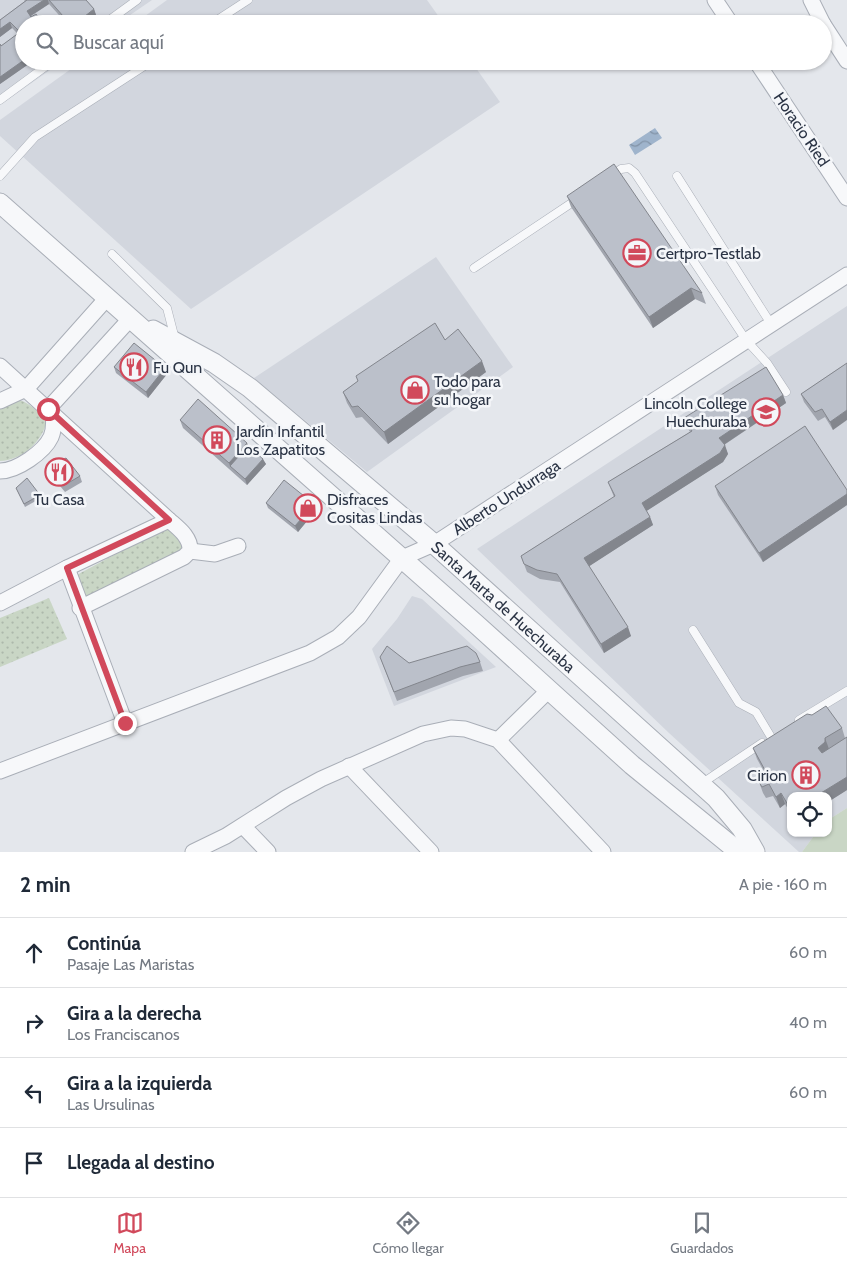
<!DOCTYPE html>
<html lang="es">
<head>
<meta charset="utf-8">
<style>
	:root { --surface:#fff; --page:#f2f2f3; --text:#1f2937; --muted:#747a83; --line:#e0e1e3; --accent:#d1495b }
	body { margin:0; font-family:Cabin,sans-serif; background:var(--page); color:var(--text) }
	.controls { position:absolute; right:15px; bottom:15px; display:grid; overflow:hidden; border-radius:10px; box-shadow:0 1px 4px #0004 }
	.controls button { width:45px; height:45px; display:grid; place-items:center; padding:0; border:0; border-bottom:1px solid var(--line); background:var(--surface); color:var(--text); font:25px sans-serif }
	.stop { position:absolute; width:15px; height:15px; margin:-11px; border:4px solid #d1495b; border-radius:50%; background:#fff }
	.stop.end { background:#d1495b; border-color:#fff; box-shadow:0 1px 5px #0008 }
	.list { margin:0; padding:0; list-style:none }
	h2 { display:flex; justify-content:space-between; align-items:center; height:65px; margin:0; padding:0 20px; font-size:21px }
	h2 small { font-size:16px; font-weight:400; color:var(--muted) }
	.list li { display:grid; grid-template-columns:32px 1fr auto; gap:15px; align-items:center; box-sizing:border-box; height:70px; padding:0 20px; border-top:1px solid var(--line) }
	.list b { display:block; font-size:19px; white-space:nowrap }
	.list p { margin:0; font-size:16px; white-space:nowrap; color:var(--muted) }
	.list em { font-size:16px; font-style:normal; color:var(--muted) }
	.icon { flex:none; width:28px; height:28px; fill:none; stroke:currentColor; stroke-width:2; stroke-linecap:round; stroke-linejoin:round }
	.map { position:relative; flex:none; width:847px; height:852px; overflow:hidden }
	.search { position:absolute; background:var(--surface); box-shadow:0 1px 4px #0004; left:15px; right:15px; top:15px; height:55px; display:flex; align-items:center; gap:12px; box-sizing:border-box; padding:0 18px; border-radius:28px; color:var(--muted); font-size:19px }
	.sheet { height:345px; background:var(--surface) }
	nav { display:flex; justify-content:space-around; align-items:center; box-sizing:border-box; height:70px; border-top:1px solid var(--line); background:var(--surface); font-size:14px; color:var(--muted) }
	nav a { display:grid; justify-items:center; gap:2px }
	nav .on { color:var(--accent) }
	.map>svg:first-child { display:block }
	.built { fill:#d2d6de }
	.grass { fill:url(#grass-dots) }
	.pitch { fill:#c9d6c5 }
	.water { fill:url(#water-waves) }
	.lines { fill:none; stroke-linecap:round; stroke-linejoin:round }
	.service-casing { stroke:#a9aeb7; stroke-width:9 }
	.minor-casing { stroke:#a9aeb7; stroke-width:17 }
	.tertiary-casing { stroke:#a9aeb7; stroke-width:21 }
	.service { stroke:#f7f8fa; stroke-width:8 }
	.minor { stroke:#f7f8fa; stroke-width:15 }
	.tertiary { stroke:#f7f8fa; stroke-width:19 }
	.wall { fill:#a1a5ae }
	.shaded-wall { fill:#83868d }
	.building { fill:#bbc0ca; stroke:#83868d }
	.route { stroke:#d1495b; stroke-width:6 }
	.labels { text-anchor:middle; stroke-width:5; stroke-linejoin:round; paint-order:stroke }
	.street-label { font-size:16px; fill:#2b3445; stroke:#f4f6f9 }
	.poi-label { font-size:16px; fill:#2b3445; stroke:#f4f6f9; text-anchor:start }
</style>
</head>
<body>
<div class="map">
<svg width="847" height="852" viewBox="0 0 847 852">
	<defs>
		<pattern id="grass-dots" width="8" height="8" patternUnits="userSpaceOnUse" patternTransform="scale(1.25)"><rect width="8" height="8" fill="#c9d6c5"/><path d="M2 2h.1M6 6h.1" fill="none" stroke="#adb8ab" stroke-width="1.8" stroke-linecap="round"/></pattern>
		<pattern id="water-waves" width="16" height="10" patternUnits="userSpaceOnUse" patternTransform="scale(1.25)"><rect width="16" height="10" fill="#9fb4cc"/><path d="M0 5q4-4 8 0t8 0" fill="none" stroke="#8293a7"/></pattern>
	</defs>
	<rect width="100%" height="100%" fill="#e4e7ec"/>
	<g class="built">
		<path d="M0 0H152L117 24H24V61H63L0 105Z"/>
		<path d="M167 0H427L444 24H134Z"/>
		<path d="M82 61H471L500 102 191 309 0 136V120Z"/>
		<path d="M436 257 513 367 367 472 254 378Z"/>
		<path d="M847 306V808L828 820V796H791V833H816L802 852H799L669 733 477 549Z"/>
		<path d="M412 596 422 599 496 667 394 706 372 649 397 619Z"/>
	</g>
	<g class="grass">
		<path d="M18 400C28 401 43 415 46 424 40 444 21 460 0 461V406Z"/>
		<path d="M168 526 186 547 83 607 73 577Z"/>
		<path d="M49 598 67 639 0 667V618Z"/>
	</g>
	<path class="pitch" d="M847 808V852H802L816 833H828V820Z"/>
	<path class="water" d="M655 128 662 138 635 155 629 145Z"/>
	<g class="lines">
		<g class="service-casing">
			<g id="service">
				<path d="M104 24 137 0"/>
				<path d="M211 24 248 0"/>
				<path d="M0 100 53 61"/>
				<path d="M0 176 35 137 152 61"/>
				<path d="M611 176 621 169 629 168 635 173 746 340 767 363 786 392"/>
				<path d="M677 176 771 324"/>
				<path d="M112 254 167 308 175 339"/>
				<path d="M474 268 579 198"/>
				<path d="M693 630 739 703 756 712 771 737"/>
				<path d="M799 720 847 691"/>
				<path d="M701 784 762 743"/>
			</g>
		</g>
		<g class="minor-casing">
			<g id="minor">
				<path d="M715 0 731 24"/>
				<path d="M811 0 823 24"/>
				<path d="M823 24 847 61"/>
				<path d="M756 61 847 198"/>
				<path d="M0 366 169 520C178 528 191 537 190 551L184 557 80 608"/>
				<path d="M0 401 26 389 107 298"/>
				<path d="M48 409 130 319"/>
				<path d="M0 471C17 471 44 452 51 437 54 430 54 422 53 414"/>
				<path d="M190 551 215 554 238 546"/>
				<path d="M67 568 125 723"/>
				<path d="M0 603 67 568 169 520"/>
				<path d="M498 740 549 690"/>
				<path d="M349 766 431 852"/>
				<path d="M0 771 310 653 338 637 359 617 402 558 434 544 847 275"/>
				<path d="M243 826 268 852"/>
				<path d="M193 852 226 836 286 798 321 779 423 734 451 728 465 729 498 740 603 852"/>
			</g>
		</g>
		<g class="tertiary-casing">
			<g id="tertiary">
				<path d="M0 203 476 624 632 765 739 852"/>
				<path id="s1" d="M153 330 214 363 250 388 434 544 716 798 742 829 755 852"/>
			</g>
		</g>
		<use href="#service" class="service"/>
		<use href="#minor" class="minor"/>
		<use href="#tertiary" class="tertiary"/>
	</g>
	<g class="wall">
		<path d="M24 0H86L94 9 96 15 84 24H67L49 4 31 16 24 61H33L0 84 1 46 18 34 12 28 0 37V20L25 1Z"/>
		<path d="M567 196 702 293 706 304 695 299 653 328 571 207Z"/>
		<path d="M445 340 486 372 388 444 362 417 356 418 347 403 343 392 358 381Z"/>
		<path d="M847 363 833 430 825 417 818 421 804 402 801 394Z"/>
		<path d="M114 367 167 374 148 398 116 373Z"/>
		<path d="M783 395 786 403 724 445 728 454 723 462 646 511 650 517 653 525 589 566 631 636 604 653 560 582 540 579 527 572 521 556 614 497 608 482 690 432 687 427 684 418Z"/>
		<path d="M180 420 247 443 248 446 266 464 247 485 183 428Z"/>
		<path d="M48 468 80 476 82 482 65 492 50 474Z"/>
		<path d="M715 486 847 490V505L763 562 718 495Z"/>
		<path d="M16 488 40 495 41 498 25 507Z"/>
		<path d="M266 503 314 504 316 510 298 532 268 508Z"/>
		<path d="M380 657 409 663 480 662 483 671 463 676 397 701Z"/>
		<path d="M842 728 845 738 847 737V790L828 802V796H791V814L785 804 780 808 773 796 766 798 763 793 759 782 766 775 757 759 753 748Z"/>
	</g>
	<g class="shaded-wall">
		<path d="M44 0H48L49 4 29 17 27 11Z"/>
		<path d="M94 9 96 15 84 24H75Z"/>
		<path d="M10 22 12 28 0 37V29Z"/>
		<path d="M24 60V61H33L0 84V77Z"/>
		<path d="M691 288 695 299 653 328 649 317Z"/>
		<path d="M482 361 486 372 388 444 384 432Z"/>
		<path d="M165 368 167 374 148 398 146 392Z"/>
		<path d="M783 395 786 403 722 446 719 438Z"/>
		<path d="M847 410V420L833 430 830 422Z"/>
		<path d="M247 443 250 451 230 466 229 463Z"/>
		<path d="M725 445 728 454 723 462 645 512 642 503Z"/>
		<path d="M263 459 266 464 247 485 245 479Z"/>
		<path d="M847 494V505L763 562 759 553Z"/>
		<path d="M314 504 316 510 298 532 295 526Z"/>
		<path d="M650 517 653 525 588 567 584 558Z"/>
		<path d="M628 627 631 636 604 653 601 644Z"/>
		<path d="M825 738 829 749 822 759 818 748Z"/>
		<path d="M847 777V790L828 802V796H816Z"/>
		<path d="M781 793 785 804 780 808 776 797Z"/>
	</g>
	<g class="building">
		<path d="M27 0H44L27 11 31 17 36 14 43 24H24V60L0 77V44L1 46 20 32 10 22 0 29V20Z"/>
		<path d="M49 0H86L94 9 75 24H70Z"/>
		<path d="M614 164 702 293 691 288 649 317 567 196Z"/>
		<path d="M435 323 445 340 458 329 482 361 384 432 358 406 352 407 343 392 358 381 356 376Z"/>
		<path d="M134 343 165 368 146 392 114 367Z"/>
		<path d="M847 363V410L830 422 822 409 815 412 801 394Z"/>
		<path d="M766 367 783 395 719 438 725 445 720 453 642 503 650 517 584 558 628 627 601 644 557 574 537 570 524 564 521 556 615 496 608 482 692 431 684 418Z"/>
		<path d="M198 399 247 443 229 463 180 420Z"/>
		<path d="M805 426 847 490V494L759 553 715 486Z"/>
		<path d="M248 446 263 459 245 479 230 466Z"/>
		<path d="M66 458 80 476 63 486 48 468Z"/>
		<path d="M27 478 40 495 24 504 16 488Z"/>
		<path d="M284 480 314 504 295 526 266 503Z"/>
		<path d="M387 646 409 663 467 646 476 653 480 662 460 667 394 692 380 657Z"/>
		<path d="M826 706 842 728 825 738V742L818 748 822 753 847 737V777L816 796H791V810L781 793 776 797 769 784 762 787 759 782 767 774 753 748 807 714 812 715Z"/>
	</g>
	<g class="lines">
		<path class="route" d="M48 409 169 520 67 568 125 723"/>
	</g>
	<defs>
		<g id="office-ring" transform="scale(1.4375)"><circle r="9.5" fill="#f4f6f9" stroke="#d1495b" stroke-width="1.5"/><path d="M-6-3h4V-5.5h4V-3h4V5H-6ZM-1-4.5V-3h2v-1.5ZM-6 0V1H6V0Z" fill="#d1495b"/></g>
		<g id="restaurant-ring" transform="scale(1.4375)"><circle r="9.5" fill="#f4f6f9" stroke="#d1495b" stroke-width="1.5"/><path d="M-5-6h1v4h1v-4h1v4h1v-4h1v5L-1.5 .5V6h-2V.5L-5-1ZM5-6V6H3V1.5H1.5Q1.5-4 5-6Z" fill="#d1495b"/></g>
		<g id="shop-ring" transform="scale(1.4375)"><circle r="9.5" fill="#f4f6f9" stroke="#d1495b" stroke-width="1.5"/><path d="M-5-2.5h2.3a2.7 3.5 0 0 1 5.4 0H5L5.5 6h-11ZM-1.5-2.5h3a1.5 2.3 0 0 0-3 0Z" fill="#d1495b"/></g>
		<g id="school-ring" transform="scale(1.4375)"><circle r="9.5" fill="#f4f6f9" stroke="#d1495b" stroke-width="1.5"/><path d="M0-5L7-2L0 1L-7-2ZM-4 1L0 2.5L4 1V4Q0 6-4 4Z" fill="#d1495b"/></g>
		<g id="building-ring" transform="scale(1.4375)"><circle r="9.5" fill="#f4f6f9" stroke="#d1495b" stroke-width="1.5"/><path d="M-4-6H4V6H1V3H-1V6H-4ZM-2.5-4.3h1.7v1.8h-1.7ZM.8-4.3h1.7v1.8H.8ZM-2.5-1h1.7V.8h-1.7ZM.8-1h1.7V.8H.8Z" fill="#d1495b"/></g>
	</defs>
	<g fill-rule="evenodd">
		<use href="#office-ring" x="637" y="253"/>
		<use href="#restaurant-ring" x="134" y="367"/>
		<use href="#shop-ring" x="415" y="390"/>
		<use href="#school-ring" x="766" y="412"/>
		<use href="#building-ring" x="217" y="440"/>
		<use href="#restaurant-ring" x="59" y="472"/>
		<use href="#shop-ring" x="308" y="508"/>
		<use href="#building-ring" x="806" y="775"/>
	</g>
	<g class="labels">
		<g class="street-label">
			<text transform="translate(802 129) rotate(56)" y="6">Horacio Ried</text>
			<text transform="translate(506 497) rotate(-33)" y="6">Alberto Undurraga</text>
			<text dy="6" stroke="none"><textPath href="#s1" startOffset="448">Santa Marta de Huechuraba</textPath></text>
		</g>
		<g class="poi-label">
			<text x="656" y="259">Certpro-Testlab</text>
			<text x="153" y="373">Fu Qun</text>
			<text x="434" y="387">Todo para<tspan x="434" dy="18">su hogar</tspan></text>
			<text x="747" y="409" text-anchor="end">Lincoln College<tspan x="747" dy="18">Huechuraba</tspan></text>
			<text x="236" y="437">Jardín Infantil<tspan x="236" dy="18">Los Zapatitos</tspan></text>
			<text x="59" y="505" text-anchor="middle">Tu Casa</text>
			<text x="327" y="505">Disfraces<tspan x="327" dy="18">Cositas Lindas</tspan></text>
			<text x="787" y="781" text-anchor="end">Cirion</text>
		</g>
	</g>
</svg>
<div class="controls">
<button><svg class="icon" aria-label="locate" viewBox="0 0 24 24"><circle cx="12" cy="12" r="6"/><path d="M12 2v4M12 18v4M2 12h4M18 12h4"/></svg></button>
</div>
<div class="stop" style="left:48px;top:409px"></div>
<div class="stop end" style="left:125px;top:723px"></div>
<div class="search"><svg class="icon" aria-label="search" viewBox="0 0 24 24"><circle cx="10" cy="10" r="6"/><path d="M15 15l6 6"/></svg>Buscar aquí</div>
</div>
<section class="sheet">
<h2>2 min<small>A pie · 160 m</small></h2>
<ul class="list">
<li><svg class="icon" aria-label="ahead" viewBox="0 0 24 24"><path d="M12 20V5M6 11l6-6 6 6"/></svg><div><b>Continúa</b><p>Pasaje Las Maristas</p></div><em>60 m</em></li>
<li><svg class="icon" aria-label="right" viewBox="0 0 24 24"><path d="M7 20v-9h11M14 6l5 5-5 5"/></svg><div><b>Gira a la derecha</b><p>Los Franciscanos</p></div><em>40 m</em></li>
<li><svg class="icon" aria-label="left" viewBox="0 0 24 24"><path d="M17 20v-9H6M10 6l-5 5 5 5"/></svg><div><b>Gira a la izquierda</b><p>Las Ursulinas</p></div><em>60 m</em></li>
<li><svg class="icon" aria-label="arrive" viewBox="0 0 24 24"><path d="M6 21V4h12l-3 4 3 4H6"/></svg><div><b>Llegada al destino</b></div></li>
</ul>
</section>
<nav>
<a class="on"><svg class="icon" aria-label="map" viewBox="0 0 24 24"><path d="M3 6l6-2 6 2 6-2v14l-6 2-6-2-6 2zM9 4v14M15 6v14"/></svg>Mapa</a>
<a><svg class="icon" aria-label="directions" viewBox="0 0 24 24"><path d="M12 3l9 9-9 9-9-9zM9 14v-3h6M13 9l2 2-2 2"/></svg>Cómo llegar</a>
<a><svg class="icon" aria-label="saved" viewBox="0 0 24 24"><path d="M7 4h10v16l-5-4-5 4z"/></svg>Guardados</a>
</nav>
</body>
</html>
